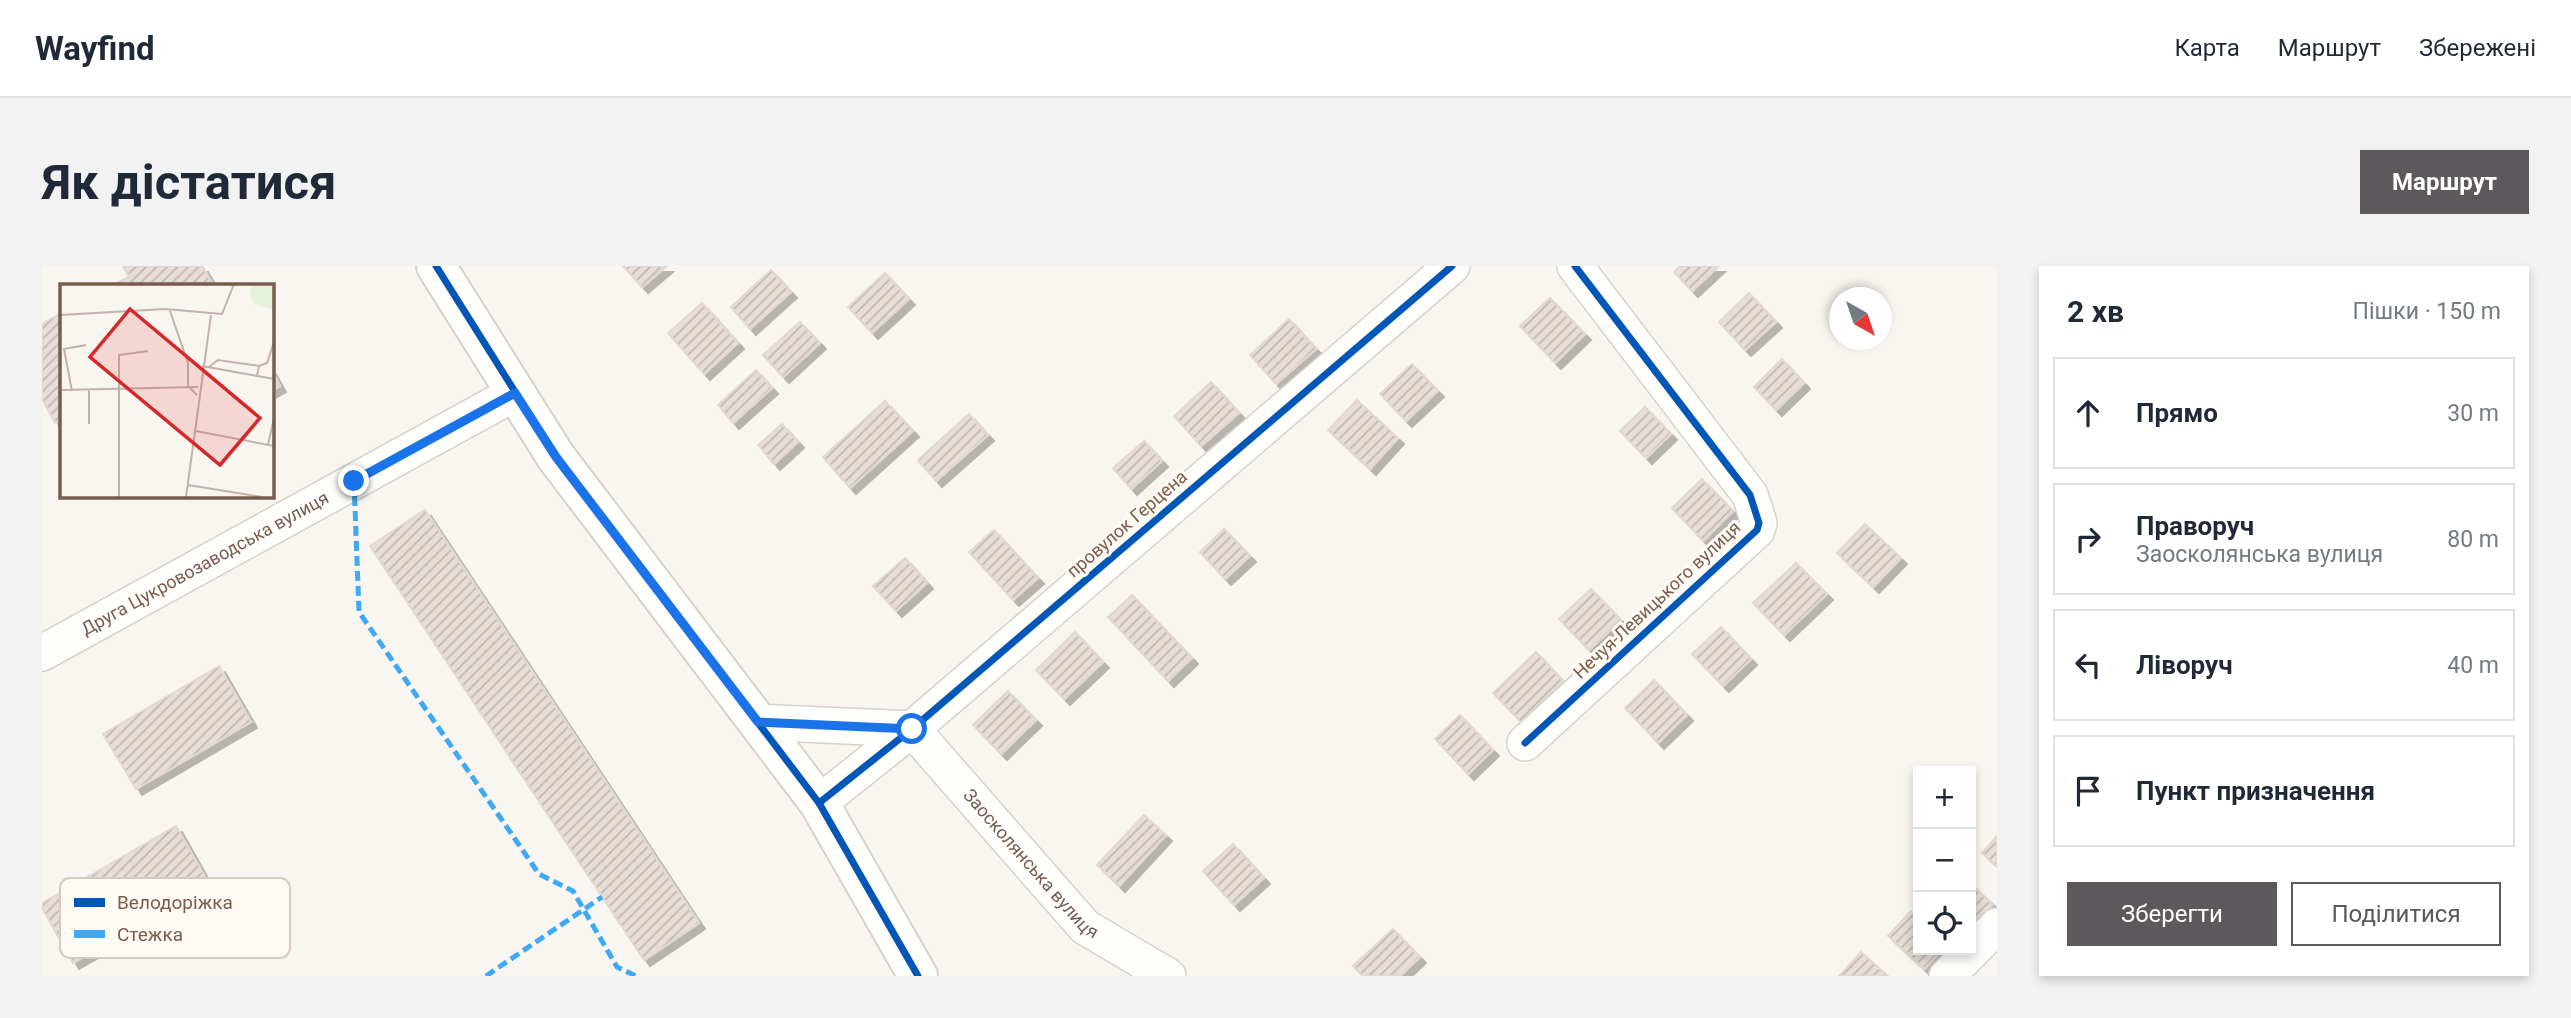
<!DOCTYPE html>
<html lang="uk">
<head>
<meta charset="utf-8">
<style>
	:root { --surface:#fff; --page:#f2f2f3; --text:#1f2937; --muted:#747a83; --line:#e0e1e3; --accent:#5c585b }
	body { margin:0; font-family:Roboto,sans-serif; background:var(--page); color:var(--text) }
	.controls { position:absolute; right:21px; bottom:21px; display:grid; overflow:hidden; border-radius:0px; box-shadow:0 4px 10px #0003 }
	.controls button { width:63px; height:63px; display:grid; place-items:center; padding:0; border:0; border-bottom:2px solid var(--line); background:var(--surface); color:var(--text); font:35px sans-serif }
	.compass { position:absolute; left:1787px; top:21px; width:63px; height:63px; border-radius:50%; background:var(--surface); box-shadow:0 4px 10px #0003; rotate:140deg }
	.stop { position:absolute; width:21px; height:21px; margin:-16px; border:5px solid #1a73e8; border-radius:50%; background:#fff }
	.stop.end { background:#1a73e8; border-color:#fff; box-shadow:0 2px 7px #0008 }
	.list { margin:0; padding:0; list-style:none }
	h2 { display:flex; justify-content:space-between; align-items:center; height:91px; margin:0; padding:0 28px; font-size:30px }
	h2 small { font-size:23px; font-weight:400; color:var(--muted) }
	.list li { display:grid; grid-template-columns:46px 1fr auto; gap:21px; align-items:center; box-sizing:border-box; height:112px; margin:0 14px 14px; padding:0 14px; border:2px solid var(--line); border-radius:0px }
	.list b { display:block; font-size:26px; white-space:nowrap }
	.list p { margin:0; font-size:23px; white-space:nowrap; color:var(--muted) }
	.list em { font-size:23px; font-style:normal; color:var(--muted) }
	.actions { display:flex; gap:14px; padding:21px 28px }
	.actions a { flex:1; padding:16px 0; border:2px solid var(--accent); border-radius:0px; text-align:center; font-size:24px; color:var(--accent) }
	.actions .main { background:var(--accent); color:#fff }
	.icon { flex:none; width:38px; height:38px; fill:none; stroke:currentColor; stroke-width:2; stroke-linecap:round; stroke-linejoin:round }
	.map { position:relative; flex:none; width:1955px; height:710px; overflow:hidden; border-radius:0px }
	header { display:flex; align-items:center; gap:42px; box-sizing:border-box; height:98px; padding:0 35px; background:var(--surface); border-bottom:2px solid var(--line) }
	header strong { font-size:33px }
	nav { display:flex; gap:38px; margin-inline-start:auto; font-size:24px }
	.intro { display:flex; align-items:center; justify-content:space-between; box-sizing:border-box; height:168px; padding:0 42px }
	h1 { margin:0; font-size:49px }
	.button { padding:18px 32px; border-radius:0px; background:var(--accent); color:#fff; font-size:24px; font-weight:700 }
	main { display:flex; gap:42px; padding:0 42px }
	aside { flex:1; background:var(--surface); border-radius:0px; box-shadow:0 4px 10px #0003 }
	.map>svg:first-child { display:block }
	.building { fill:url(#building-hatch); stroke:#e2d8d2; stroke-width:2; filter:url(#shadow) }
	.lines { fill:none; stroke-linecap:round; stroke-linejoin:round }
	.minor-casing { stroke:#d7d1cb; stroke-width:38 }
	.tertiary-casing { stroke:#d7d1cb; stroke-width:42 }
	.minor { stroke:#fefefd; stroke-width:35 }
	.tertiary { stroke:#fefefd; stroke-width:38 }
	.quiet { stroke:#3fa9f5; stroke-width:5; stroke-dasharray:10 5; stroke-linecap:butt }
	.cycleway-casing { stroke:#fffaf3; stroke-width:11 }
	.cycleway { stroke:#0057b8; stroke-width:7 }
	.route { stroke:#1a73e8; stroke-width:9 }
	.labels { text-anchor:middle; stroke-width:6; stroke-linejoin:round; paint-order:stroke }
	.street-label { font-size:18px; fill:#7a5c4d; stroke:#fffaf3 }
	.inset-road { fill:none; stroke:#c2b3aa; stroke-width:2 }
	.view { fill:#d62828; fill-opacity:0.15; stroke:#d62828; stroke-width:3.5 }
	.inset-edge { fill:none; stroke:#7a5c4d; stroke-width:3.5 }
	.key { fill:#fffaf3; stroke:#d7cbc1; stroke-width:2 }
	.key-label { font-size:19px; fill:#7a5c4d }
</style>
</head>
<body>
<header>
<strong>Wayfind</strong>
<nav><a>Карта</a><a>Маршрут</a><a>Збережені</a></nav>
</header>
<div class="intro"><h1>Як дістатися</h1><a class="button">Маршрут</a></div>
<main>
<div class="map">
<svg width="1955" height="710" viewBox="0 0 1955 710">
	<defs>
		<pattern id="building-hatch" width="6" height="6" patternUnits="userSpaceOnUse" patternTransform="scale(1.75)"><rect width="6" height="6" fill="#e6ded7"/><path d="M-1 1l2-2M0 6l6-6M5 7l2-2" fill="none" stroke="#bfb7b1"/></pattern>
		<filter id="shadow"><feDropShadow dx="6" dy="6" stdDeviation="0" flood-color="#0004"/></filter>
	</defs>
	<rect width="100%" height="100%" fill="#f9f5f0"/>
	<g class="building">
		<path d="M81 0H160L171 19H71L87 11Z"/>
		<path d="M581 0H625L600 21Z"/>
		<path d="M1638 0H1677L1650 25 1632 6Z"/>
		<path d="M729 4 749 26 708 63 689 41Z"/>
		<path d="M843 7 867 33 830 67 806 41Z"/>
		<path d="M1707 27 1734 56 1703 84 1677 56Z"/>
		<path d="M1508 32 1543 68 1513 97 1478 60Z"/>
		<path d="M660 37 696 77 662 108 626 67Z"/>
		<path d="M19 47V154L13 157 0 133V58Z"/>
		<path d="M1247 53 1274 83 1234 118 1208 89Z"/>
		<path d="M758 56 778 77 741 111 721 89Z"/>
		<path d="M1740 93 1762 117 1734 144 1712 121Z"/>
		<path d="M1370 98 1396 125 1364 155 1338 128Z"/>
		<path d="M229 104 238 120 229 125Z"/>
		<path d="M714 104 730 122 691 157 676 139Z"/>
		<path d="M1169 116 1197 147 1159 180 1132 150Z"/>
		<path d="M1315 134 1356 172 1328 203 1286 164Z"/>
		<path d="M843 135 871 165 808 222 781 191Z"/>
		<path d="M1603 141 1629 168 1604 192 1578 165Z"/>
		<path d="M927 148 946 169 894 215 876 194Z"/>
		<path d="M740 158 756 176 732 198 716 179Z"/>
		<path d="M1102 175 1120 195 1089 223 1071 202Z"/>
		<path d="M1660 213 1691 245 1661 275 1630 242Z"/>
		<path d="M383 244 657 657 602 694 328 280Z"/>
		<path d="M1823 258 1859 292 1831 321 1795 287Z"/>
		<path d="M1182 263 1208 290 1183 313 1158 286Z"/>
		<path d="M952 264 996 312 971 334 927 286Z"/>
		<path d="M863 292 885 317 854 345 831 320Z"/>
		<path d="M1754 297 1785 328 1742 369 1711 337Z"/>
		<path d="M1549 323 1579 354 1547 384 1517 353Z"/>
		<path d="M1090 329 1150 392 1126 415 1066 351Z"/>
		<path d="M1679 361 1709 393 1681 420 1650 388Z"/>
		<path d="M1033 366 1061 396 1022 433 994 404Z"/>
		<path d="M1494 386 1522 416 1479 456 1451 427Z"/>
		<path d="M177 400 209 456 94 523 61 468Z"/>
		<path d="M1612 414 1645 449 1616 477 1583 442Z"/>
		<path d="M966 425 994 454 959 488 931 459Z"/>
		<path d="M1418 449 1451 484 1426 508 1393 473Z"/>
		<path d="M1102 549 1124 569 1077 620 1055 599Z"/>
		<path d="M134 560 168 620 31 697 0 642V637Z"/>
		<path d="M1955 570V600L1940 587Z"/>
		<path d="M1191 578 1222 612 1192 639 1161 605Z"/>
		<path d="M1929 618 1951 638 1929 662Z"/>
		<path d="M1869 645 1876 651V684H1900L1882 703 1846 670Z"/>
		<path d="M1351 663 1378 691 1358 710H1321L1311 700Z"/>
		<path d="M1819 686 1846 710H1797Z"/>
	</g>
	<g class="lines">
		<g class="minor-casing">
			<g id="minor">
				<path id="s1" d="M0 387 473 127"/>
				<path id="s2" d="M716 456 870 463 1043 661 1126 710"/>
				<path d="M1483 477 1715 264 1717 257 1708 229 1533 0"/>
				<path d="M777 537 870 463 1410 0"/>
				<path d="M1905 710 1955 660"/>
			</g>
		</g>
		<g class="tertiary-casing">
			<path id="tertiary" d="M394 0 514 191 777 537 876 710"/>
		</g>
		<use href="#minor" class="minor"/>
		<use href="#tertiary" class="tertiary"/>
		<g class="quiet">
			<path d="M312 215 317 346 497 608 531 625 575 701 594 710"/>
			<path d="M444 710 560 631"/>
		</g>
		<g class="cycleway-casing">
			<g id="cycleway">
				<path d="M394 0 514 191 777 537 876 710"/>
				<path d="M1483 477 1715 264 1717 257 1708 229 1533 0"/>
				<path d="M777 537 870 463 1410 0"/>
			</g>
		</g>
		<use href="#cycleway" class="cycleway"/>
	</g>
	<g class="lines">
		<path class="route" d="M312 215 473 127 514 191 716 456 870 463"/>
	</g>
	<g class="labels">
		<g class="street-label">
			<text transform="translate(1085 258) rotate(-41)" y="6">провулок Герцена</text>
			<text dy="6" stroke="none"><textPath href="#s1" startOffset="186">Друга Цукровозаводська вулиця</textPath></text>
			<text transform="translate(1615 334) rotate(-43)" y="6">Нечуя-Левицького вулиця</text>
			<text dy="6" stroke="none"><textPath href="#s2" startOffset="334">Заосколянська вулиця</textPath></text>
		</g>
	</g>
	<g transform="translate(18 18)">
		<rect width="214" height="214" fill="#f9f5f0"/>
		<path d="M192 0H213V25L195 21 190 12Z" fill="#e7f0db"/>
		<path class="inset-road" d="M110 27 128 79V102L137 111M0 31 105 25 162 30 174 0M142 82 214 95M199 82 207 79 214 58M149 83 158 76 199 82 197 92M0 106 138 103M29 106V140M12 107 4 65 26 61M136 147 214 162M208 161 214 134M128 201 202 213M59 213V71L88 67M126 213 151 31"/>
		<path class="view" d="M70 25 200 134 160 181 30 73Z"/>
		<rect width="214" height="214" class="inset-edge"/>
	</g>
	<rect x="18" y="612" width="230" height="80" rx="10" class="key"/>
	<rect x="32" y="632" width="31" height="9" fill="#0057b8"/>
	<rect x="32" y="664" width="31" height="8" fill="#3fa9f5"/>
	<g class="key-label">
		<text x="75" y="643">Велодоріжка</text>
		<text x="75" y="675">Стежка</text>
	</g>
</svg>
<div class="controls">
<button>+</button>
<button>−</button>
<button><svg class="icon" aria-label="locate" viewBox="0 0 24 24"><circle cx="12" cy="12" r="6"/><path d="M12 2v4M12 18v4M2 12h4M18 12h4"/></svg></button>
</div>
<svg class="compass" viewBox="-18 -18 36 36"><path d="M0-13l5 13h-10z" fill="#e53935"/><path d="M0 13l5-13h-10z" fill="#747a83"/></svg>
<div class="stop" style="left:870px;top:463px"></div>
<div class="stop end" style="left:312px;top:215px"></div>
</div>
<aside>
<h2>2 хв<small>Пішки · 150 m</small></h2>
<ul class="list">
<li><svg class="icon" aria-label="ahead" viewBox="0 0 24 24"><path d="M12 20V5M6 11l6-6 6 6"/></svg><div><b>Прямо</b></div><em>30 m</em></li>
<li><svg class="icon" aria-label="right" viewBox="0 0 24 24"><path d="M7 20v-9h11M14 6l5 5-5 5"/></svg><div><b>Праворуч</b><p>Заосколянська вулиця</p></div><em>80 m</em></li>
<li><svg class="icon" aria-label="left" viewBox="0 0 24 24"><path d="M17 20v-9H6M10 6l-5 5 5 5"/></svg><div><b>Ліворуч</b></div><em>40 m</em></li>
<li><svg class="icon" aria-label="arrive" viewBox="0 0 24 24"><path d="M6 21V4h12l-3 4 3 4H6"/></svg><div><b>Пункт призначення</b></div></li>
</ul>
<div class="actions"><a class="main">Зберегти</a><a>Поділитися</a></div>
</aside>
</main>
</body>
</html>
